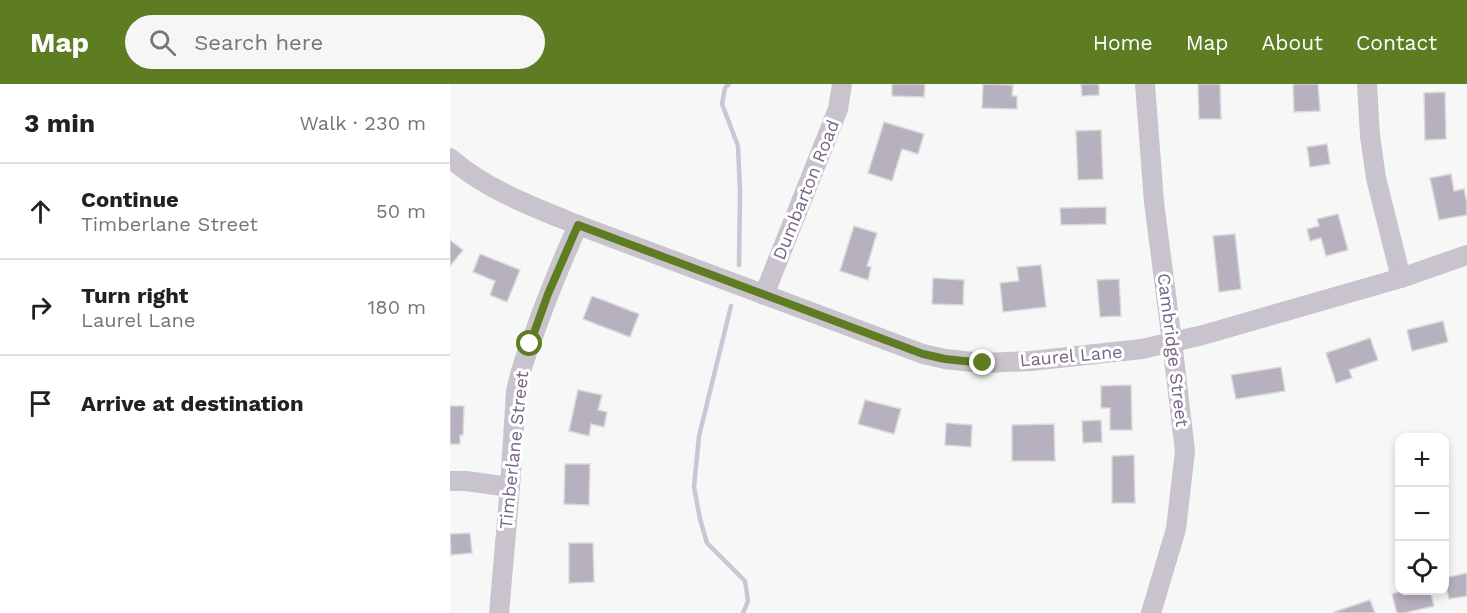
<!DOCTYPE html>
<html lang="en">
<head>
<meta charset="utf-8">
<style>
	:root { --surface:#fff; --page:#f6f6f6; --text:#202124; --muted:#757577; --line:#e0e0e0; --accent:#5e7d23 }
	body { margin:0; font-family:"Work Sans",sans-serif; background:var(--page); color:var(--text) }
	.controls { position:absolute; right:18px; bottom:18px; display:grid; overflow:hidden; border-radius:12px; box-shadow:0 3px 9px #0003 }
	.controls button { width:54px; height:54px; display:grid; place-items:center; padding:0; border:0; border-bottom:2px solid var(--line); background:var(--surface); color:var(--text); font:30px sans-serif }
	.stop { position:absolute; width:18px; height:18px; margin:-14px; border:4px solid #5e7d23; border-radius:50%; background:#fff }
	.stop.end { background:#5e7d23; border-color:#fff; box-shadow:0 2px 6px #0008 }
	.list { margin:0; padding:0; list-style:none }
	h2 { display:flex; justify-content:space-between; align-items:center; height:78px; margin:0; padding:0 24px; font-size:26px }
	h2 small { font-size:20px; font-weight:400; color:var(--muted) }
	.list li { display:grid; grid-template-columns:39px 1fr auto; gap:18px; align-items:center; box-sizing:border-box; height:96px; padding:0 24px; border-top:2px solid var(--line) }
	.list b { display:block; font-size:22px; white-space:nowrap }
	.list p { margin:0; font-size:20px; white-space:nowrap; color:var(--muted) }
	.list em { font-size:20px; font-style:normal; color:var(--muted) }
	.icon { flex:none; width:33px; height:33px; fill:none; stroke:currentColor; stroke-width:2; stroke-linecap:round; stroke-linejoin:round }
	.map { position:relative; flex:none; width:1017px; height:529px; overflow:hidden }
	header { display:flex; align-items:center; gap:36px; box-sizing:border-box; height:84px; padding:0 30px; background:var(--accent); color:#fff }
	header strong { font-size:28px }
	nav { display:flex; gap:33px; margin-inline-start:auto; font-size:21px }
	.search { width:420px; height:54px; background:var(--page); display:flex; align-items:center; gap:15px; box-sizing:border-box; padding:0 21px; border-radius:33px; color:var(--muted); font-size:22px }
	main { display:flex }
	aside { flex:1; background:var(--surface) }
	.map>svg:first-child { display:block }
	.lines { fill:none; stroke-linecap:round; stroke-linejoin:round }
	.stream { stroke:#cbc6d3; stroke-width:4.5 }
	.building { fill:#b7b0be; stroke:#d8dad8; stroke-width:1.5 }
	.minor { stroke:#c8c3cc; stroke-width:20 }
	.route { stroke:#5e7d23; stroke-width:8 }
	.labels { text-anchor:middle; stroke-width:6; stroke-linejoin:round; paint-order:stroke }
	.street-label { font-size:18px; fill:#786688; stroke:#fff }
</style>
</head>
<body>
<header>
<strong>Map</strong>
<div class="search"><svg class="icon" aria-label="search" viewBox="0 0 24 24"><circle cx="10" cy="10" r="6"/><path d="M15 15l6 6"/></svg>Search here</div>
<nav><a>Home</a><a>Map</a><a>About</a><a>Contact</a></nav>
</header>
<main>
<aside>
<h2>3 min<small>Walk · 230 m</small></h2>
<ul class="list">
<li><svg class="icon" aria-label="ahead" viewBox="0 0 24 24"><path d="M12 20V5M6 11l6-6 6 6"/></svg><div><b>Continue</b><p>Timberlane Street</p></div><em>50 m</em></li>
<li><svg class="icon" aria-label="right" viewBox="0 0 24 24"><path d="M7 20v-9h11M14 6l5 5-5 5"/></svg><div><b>Turn right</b><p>Laurel Lane</p></div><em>180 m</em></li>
<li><svg class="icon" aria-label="arrive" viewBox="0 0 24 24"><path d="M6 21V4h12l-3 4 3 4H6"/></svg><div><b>Arrive at destination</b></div></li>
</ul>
</aside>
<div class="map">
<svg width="1017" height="529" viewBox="0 0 1017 529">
	<rect width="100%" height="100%" fill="#f5f8f6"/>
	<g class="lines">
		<g class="stream">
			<path d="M279 0 275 4 272 20 288 62 290 107 289 181"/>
			<path d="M281 222 249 352 244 403 250 435 257 459 295 497 298 517 293 529"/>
		</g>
	</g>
	<g class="building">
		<path d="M442 0H475L474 13 442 12Z"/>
		<path d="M533 0 563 1 562 12H567V25L532 24Z"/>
		<path d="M631 0H649V11L632 12Z"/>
		<path d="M748 0H770L771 35H749Z"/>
		<path d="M843 0H868L870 27 844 28Z"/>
		<path d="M995 8 996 55 975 56 974 9Z"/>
		<path d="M434 38 474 50 468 70 452 65 442 97 418 89Z"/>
		<path d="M651 46 653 95 628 96 626 47Z"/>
		<path d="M877 60 880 80 860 83 857 63Z"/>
		<path d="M1001 90 1004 107 1014 105 1017 119V131L989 136 980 94Z"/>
		<path d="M656 123V140L611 141 610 124Z"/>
		<path d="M888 130 898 166 876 172 871 154 860 157 857 145 869 142 867 135Z"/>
		<path d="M404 142 427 149 417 182 421 183 418 196 390 187Z"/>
		<path d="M785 150 791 205 769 208 763 152Z"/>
		<path d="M0 156 13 166 0 182Z"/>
		<path d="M30 170 70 186 57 218 40 211 45 197 23 188Z"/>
		<path d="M591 181 596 223 553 228 550 199 569 197 567 183Z"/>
		<path d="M483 194 514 196 513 221 482 220Z"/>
		<path d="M669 195 671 232 650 233 647 196Z"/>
		<path d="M142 212 189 230 180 253 133 235Z"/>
		<path d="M993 237 998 258 962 267 957 246Z"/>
		<path d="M920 254 928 276 899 286 902 294 886 299 876 269Z"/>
		<path d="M831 283 835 307 786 315 781 291Z"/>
		<path d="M681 301 682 346H660V324H651V302Z"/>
		<path d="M128 306 152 311 148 326 157 328 154 343 141 340 139 352 119 347Z"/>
		<path d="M415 316 451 325 444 350 408 340Z"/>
		<path d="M0 322H14L13 351H10V360H0Z"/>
		<path d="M651 336 652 358 633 359 632 337Z"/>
		<path d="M496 339 522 341 521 363 495 361Z"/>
		<path d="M604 340 605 377H562V341Z"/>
		<path d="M684 371 685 419H662V372Z"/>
		<path d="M115 380H140L139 421 114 420Z"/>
		<path d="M20 449 22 469 1 471 0 450Z"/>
		<path d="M119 459H143L144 498 119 499Z"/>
		<path d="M1017 489V512L999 515 994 494Z"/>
		<path d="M957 506H980L984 522 954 529H947L942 510Z"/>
		<path d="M920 516 925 529H884V528Z"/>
	</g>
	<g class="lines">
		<g class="minor">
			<path d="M695 0 704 118 722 258 735 367 726 445 701 529"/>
			<path d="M917 0 920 52 926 94 951 194"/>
			<path d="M0 74C37 106 83 123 128 141L473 270 495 275 533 279 581 277 692 265 753 251 951 194 1017 171"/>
			<path d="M314 211 388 25 392 0"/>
			<path d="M0 397H16L60 403"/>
			<path d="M49 529 60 403 66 308C70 286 76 270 84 250 97 213 112 177 128 141"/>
		</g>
	</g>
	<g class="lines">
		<path class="route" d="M80 260 98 210 128 141 473 270 495 275 533 279"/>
	</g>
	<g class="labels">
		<g class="street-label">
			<text transform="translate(356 106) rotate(-68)" y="6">Dumbarton Road</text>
			<text transform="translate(723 266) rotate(83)" y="6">Cambridge Street</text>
			<text transform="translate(621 272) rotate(-5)" y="6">Laurel Lane</text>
			<text transform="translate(64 366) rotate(-84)" y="6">Timberlane Street</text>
		</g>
	</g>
</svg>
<div class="controls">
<button>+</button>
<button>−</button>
<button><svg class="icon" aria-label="locate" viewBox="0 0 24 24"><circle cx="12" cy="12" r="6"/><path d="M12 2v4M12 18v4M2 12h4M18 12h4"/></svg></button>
</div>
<div class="stop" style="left:80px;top:260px"></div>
<div class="stop end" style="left:533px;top:279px"></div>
</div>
</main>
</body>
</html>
